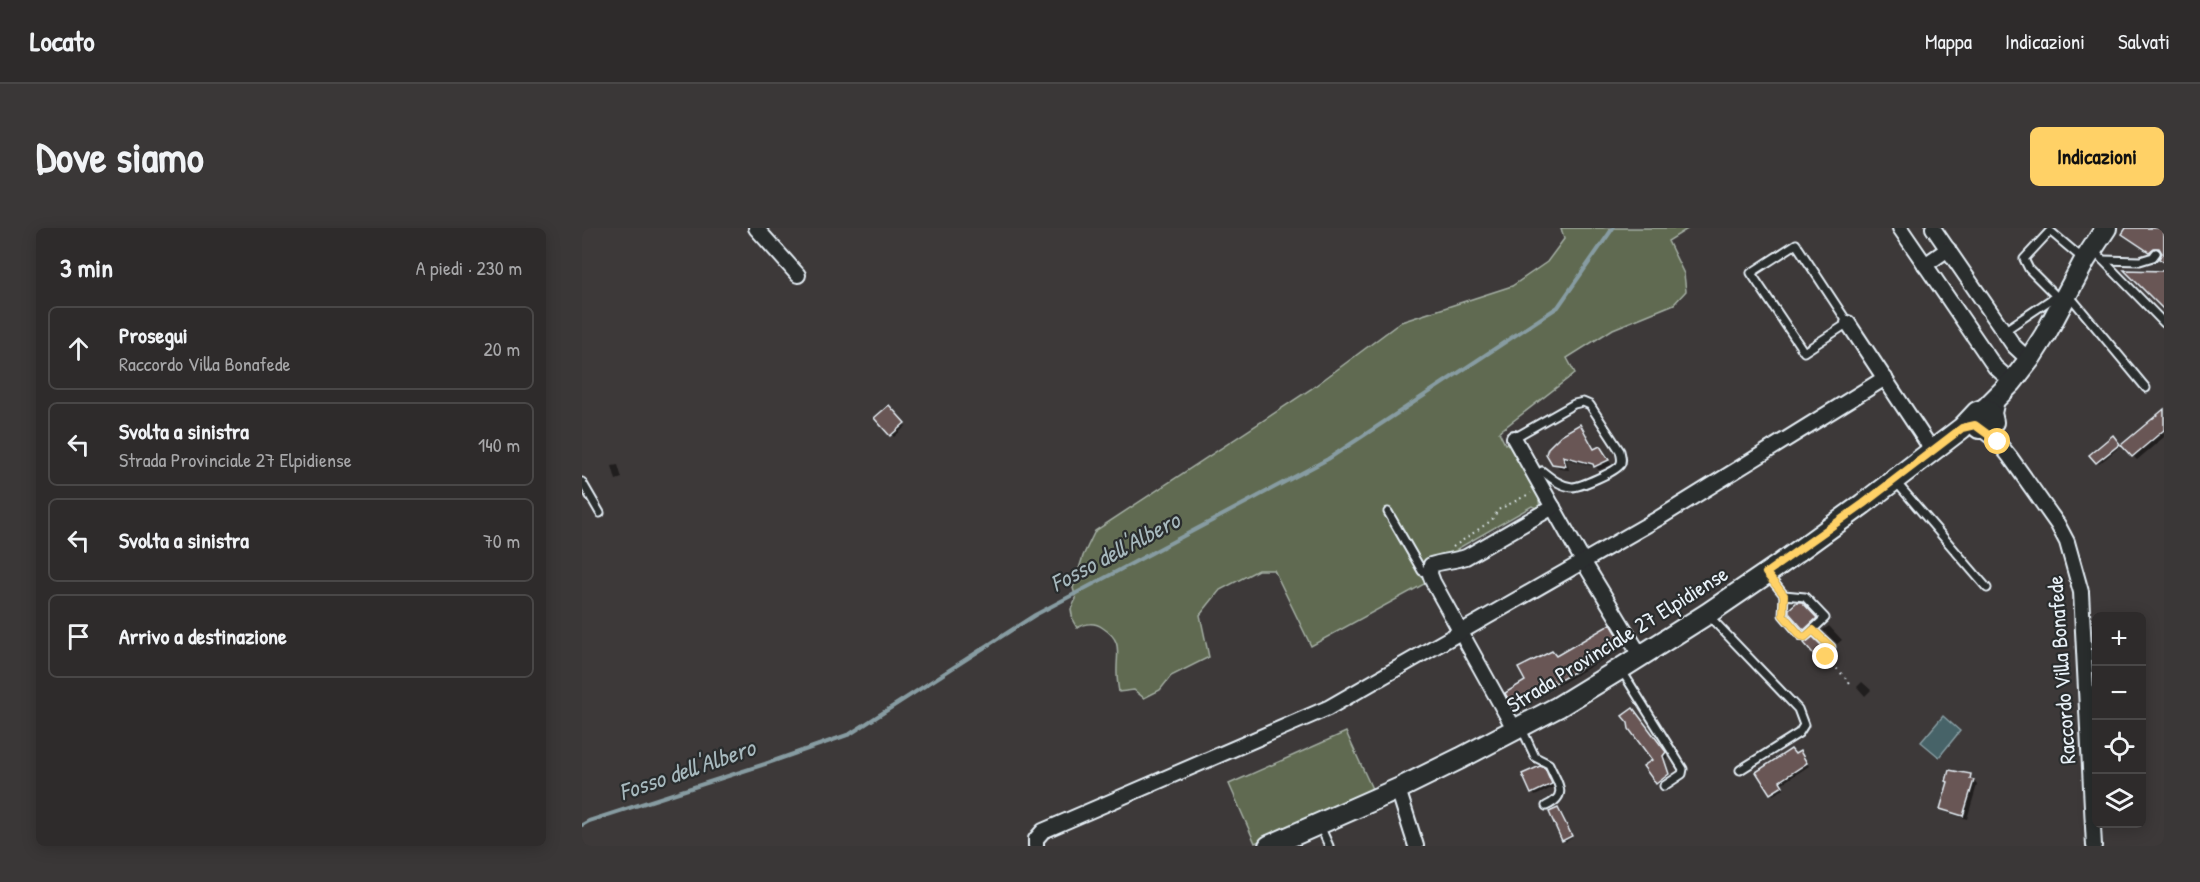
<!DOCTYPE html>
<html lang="it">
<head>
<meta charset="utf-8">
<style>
	:root { --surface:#2e2b2b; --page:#3a3737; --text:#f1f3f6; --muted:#a7a7a9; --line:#494747; --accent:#ffd166 }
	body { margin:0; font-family:"Patrick Hand",sans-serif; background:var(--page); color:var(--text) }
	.controls { position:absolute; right:18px; bottom:18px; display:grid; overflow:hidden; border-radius:9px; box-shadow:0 3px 15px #0003 }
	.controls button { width:54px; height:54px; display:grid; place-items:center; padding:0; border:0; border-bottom:2px solid var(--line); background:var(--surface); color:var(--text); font:30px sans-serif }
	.stop { position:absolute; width:18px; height:18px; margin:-14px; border:4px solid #ffd166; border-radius:50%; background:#fff }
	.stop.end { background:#ffd166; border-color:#fff; box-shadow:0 2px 6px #0008 }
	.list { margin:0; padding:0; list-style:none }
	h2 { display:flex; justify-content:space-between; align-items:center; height:78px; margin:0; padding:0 24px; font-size:26px }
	h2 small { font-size:20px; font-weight:400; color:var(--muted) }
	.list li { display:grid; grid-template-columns:39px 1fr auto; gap:18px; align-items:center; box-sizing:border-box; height:84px; margin:0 12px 12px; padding:0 12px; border:2px solid var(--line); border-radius:9px }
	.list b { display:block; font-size:22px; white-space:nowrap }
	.list p { margin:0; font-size:20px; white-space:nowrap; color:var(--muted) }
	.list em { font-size:20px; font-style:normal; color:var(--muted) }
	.icon { flex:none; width:33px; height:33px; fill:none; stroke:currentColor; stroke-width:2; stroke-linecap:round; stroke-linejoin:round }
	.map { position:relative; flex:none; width:1582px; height:618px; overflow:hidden; border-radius:9px }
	header { display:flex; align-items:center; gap:36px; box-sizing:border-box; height:84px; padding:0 30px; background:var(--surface); border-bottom:2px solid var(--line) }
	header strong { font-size:28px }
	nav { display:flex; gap:33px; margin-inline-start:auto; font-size:21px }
	.intro { display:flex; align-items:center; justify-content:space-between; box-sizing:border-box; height:144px; padding:0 36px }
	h1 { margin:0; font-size:42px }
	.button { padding:15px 27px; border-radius:9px; background:var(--accent); color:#111; font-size:21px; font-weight:700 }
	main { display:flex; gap:36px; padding:0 36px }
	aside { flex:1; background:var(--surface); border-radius:9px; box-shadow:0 3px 15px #0003 }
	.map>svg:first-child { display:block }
	.green { fill:#606b51; stroke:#a4aea4; stroke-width:1.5 }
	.water { fill:#466468; stroke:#879ca2; stroke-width:1.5 }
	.shadow { fill:#0007 }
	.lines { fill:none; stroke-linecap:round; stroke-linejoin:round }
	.stream { stroke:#879ca2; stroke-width:4 }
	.building { fill:#695654; stroke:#e8f1f8; stroke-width:1.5 }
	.lane-casing { stroke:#e8f1f8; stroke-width:11 }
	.street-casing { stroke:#e8f1f8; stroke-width:18 }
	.secondary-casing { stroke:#e8f1f8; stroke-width:24 }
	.path { stroke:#e8f1f8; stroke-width:2; stroke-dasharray:1.5 4.5; stroke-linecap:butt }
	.lane { stroke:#2a2d2e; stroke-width:7 }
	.street { stroke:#2a2d2e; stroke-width:14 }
	.secondary { stroke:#2a2d2e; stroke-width:20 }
	.route { stroke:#ffd166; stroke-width:8 }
	.labels { text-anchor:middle; stroke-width:4.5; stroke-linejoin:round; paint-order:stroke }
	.street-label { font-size:22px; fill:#e8f1f8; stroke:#2a2d2e }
	.water-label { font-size:24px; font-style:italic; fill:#a7b9be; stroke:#2a2d2e }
</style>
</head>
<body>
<header>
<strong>Locato</strong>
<nav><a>Mappa</a><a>Indicazioni</a><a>Salvati</a></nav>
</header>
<div class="intro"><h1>Dove siamo</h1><a class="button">Indicazioni</a></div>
<main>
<aside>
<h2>3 min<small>A piedi · 230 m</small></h2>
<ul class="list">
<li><svg class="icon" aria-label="ahead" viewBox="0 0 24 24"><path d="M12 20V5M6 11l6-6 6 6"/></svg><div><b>Prosegui</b><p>Raccordo Villa Bonafede</p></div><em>20 m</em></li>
<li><svg class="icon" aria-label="left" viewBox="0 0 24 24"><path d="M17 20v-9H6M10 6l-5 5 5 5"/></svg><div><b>Svolta a sinistra</b><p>Strada Provinciale 27 Elpidiense</p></div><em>140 m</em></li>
<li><svg class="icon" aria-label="left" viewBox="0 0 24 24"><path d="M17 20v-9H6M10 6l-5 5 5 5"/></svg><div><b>Svolta a sinistra</b></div><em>70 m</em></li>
<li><svg class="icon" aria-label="arrive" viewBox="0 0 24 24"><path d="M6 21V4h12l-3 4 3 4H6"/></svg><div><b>Arrivo a destinazione</b></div></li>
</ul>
</aside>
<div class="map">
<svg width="1582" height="618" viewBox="0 0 1582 618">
	<rect width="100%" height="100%" fill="#3d3939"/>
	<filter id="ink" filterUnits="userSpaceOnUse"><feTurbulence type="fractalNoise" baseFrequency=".0167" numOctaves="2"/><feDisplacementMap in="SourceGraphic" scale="12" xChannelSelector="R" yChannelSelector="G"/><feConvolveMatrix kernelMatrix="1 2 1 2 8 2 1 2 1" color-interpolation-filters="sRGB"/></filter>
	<g filter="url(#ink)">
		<g class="green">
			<path d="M979 0H1107L1086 13 1102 46 1104 63 1092 76 1031 101 985 130 993 145 917 204 923 216 930 213 956 263 958 282 950 278 875 321 882 325 857 328 844 355 729 418 692 342H676L638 362 618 387 627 429 589 448 578 462 562 470 552 462 537 464C536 458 535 452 535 446 534 424 542 414 521 400 513 394 503 395 495 400L491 393 489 381 494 371 491 360 501 328 513 303 729 161 819 94 930 58 965 34 982 11Z"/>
			<path d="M764 504 791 563 673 615 647 556Z"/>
		</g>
		<path class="water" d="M1361 488 1378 503 1357 529 1339 514Z"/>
		<g class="shadow">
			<path d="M1546 0H1582V34L1581 25 1574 29 1548 12 1542 6Z"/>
			<path d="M307 179 324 198 312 209 294 191Z"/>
			<path d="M1582 197V209L1555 232 1551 228Z"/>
			<path d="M997 198 1013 222 1021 224 1030 237 1017 242 1014 239 984 231 987 242 979 241 972 236Z"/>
			<path d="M1531 209 1539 218 1517 236 1510 227Z"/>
			<path d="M36 237 40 250 34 252 30 238Z"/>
			<path d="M1220 376 1236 393 1225 404 1208 385Z"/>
			<path d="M1247 398 1260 412 1255 416 1241 402Z"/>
			<path d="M1032 401 1043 419 977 457 974 455 945 471 948 475 936 484 933 481 945 453Z"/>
			<path d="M1230 411 1245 425 1239 431 1224 415Z"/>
			<path d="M1280 454 1289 462 1283 468 1275 459Z"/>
			<path d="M1054 485 1086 528 1083 532 1089 550 1078 558 1075 555 1072 532 1047 494Z"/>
			<path d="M1214 528H1220L1227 538 1199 556 1202 561 1191 567 1189 565Z"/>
			<path d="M965 544 972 559 953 568 942 547Z"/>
			<path d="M1388 548 1395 557 1385 591 1364 584 1360 580Z"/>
			<path d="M976 581 990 610 983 614 981 612Z"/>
		</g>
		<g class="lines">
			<path class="stream" d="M0 597 7 593 183 536 268 506 453 387 746 231 976 79 1031 0"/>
		</g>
		<g class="building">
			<path d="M1544 0H1582V34L1577 31 1580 25 1577 20H1572L1567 24 1540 6Z"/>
			<path d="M1542 42 1582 43V82Z"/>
			<path d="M307 177 323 195 308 208 292 190Z"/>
			<path d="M1582 181V202L1550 229 1539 217Z"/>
			<path d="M998 196 1012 221 1018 218 1027 232 1012 239 1011 236 981 228 984 238 970 236 964 226 966 220 979 207Z"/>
			<path d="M1531 207 1538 216 1514 235 1507 227Z"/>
			<path d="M1215 374H1220L1235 390 1222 402 1207 385V381Z"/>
			<path d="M1029 396 1041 416 973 455 971 452 944 467 946 471 932 482 923 465 943 453 936 440 970 423 974 428Z"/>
			<path d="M1231 409 1244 422 1235 430 1222 415Z"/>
			<path d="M1051 480 1084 524 1081 528 1087 546 1074 556 1061 538 1070 532 1047 501 1046 495 1040 488Z"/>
			<path d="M1209 521 1213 526 1218 523 1225 535 1198 553 1201 558 1188 566 1174 544Z"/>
			<path d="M958 538 963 540 970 556 949 566 940 546Z"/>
			<path d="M1367 542 1389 546 1388 551 1392 552 1381 588 1358 581 1366 554 1364 553Z"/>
			<path d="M976 580 990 608 980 613 967 584Z"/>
		</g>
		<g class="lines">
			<g class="lane-casing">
				<g id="lane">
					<path d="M1214 16 1266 95 1222 124 1169 45Z"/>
					<path d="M1512 23 1582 95"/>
					<path d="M1521 32 1558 33 1571 29 1574 25"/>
					<path d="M1486 66 1564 160"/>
					<path d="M1478 72 1447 41 1442 31 1468 3 1501 31"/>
					<path d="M1422 103 1474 68"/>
					<path d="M932 210 992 176 1001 174 1008 177 1038 223C1039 228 1041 233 1038 237 1033 244 998 259 990 259 978 258 969 250 960 243L953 248"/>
					<path d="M0 254 18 285"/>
					<path d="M1314 254 1405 360"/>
					<path d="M806 284 840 343 848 346"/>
					<path d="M1186 347 1202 367 1223 369 1243 390 1223 409 1219 408 1201 387 1202 367"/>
					<path d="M1127 388 1216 481 1222 497 1217 505 1158 542"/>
					<path d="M1231 402 1249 419"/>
					<path d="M1040 443 1101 541 1100 546 1082 558"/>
					<path d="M939 499 953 529 967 536C975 555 988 567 964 578"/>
					<path d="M738 598 747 618"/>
				</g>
			</g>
			<g class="street-casing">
				<g id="street">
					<path d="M174 0 216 47"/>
					<path d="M1318 0 1413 139 1430 154"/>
					<path d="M1351 0 1432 118 1447 132"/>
					<path d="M1343 37 1366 21"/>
					<path d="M1266 95 1350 222"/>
					<path d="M1398 200 1416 214 1428 229 1476 297 1485 314 1499 364 1512 618"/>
					<path d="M932 210 1001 333 1058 427"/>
					<path d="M933 502 851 354 848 346 849 337C861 333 872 333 884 329L971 279"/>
					<path d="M816 561 834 618"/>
					<path d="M454 618V611L461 603 746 480 1077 290 1303 150"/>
				</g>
			</g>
			<g class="secondary-casing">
				<g id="secondary">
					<path d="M1403 181 1430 154 1447 132 1463 107 1503 32 1524 0"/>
					<path d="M1392 189V195L1397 200H1406L1411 194 1409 185 1411 176"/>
					<path d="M687 618 816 561 879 530 976 479 1038 441 1125 386 1197 337 1281 276 1380 200 1395 184 1403 181 1409 185"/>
				</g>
			</g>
			<g class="path">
				<path d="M871 319 910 292 916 282 949 265"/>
				<path d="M1245 427 1244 429 1269 456"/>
			</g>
			<use href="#lane" class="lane"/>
			<use href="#street" class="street"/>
			<use href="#secondary" class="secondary"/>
		</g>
	</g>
	<g class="lines" filter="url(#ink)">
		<path class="route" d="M1244 429 1249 419 1231 402 1223 409 1219 408 1201 387 1202 367 1184 345 1281 276 1380 200 1393 197 1416 214"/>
	</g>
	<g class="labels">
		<g class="street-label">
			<text transform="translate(1035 411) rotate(-32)" y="8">Strada Provinciale 27 Elpidiense</text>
			<text transform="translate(1479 442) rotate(-94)" y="8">Raccordo Villa Bonafede</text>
		</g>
		<g class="water-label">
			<text transform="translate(533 324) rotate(-28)" y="8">Fosso dell'Albero</text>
			<text transform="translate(105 542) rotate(-19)" y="8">Fosso dell'Albero</text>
		</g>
	</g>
</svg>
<div class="controls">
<button>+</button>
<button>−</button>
<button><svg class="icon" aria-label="locate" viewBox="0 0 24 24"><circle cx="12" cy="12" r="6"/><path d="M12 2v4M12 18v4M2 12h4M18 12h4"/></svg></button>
<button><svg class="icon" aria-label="layers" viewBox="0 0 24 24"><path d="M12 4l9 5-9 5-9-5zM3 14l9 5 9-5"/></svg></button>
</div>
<div class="stop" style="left:1416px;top:214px"></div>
<div class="stop end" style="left:1244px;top:429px"></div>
</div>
</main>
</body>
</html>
